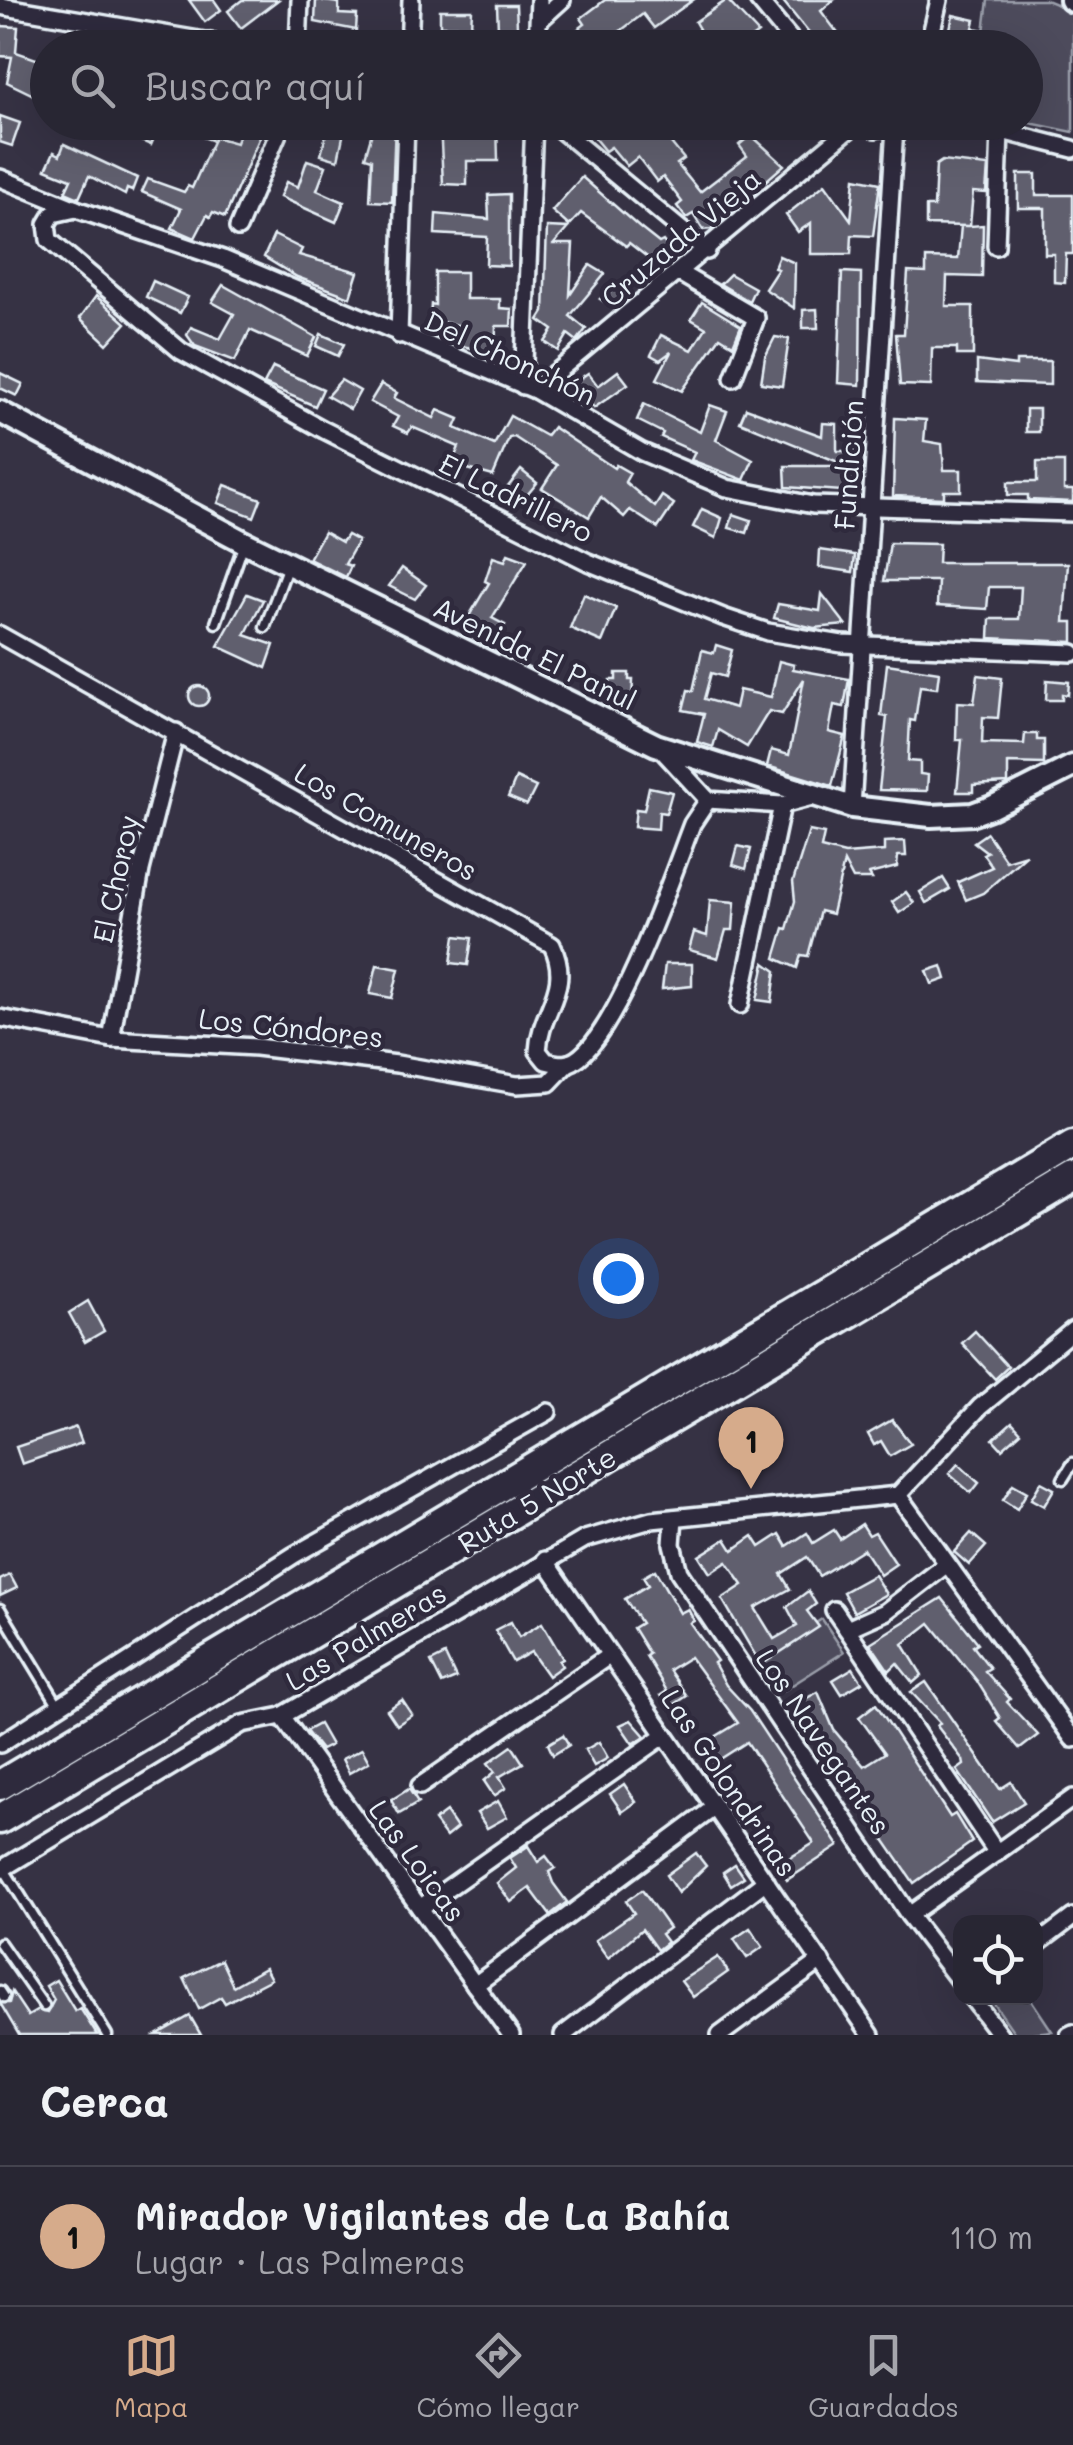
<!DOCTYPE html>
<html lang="es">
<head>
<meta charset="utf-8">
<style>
	:root { --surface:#282633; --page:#302e3b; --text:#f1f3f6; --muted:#a5a5ac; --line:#44434e; --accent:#d6ab8b }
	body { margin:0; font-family:Mali,sans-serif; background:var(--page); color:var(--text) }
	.controls { position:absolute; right:30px; bottom:30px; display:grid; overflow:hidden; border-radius:20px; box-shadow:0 10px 40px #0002 }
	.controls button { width:90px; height:90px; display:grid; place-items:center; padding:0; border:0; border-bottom:2px solid var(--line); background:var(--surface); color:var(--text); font:50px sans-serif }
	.you { position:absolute; left:618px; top:1278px; width:35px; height:35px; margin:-25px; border:8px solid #fff; border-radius:50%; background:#1a73e8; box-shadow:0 0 0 15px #1a73e833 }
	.badge { display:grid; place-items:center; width:65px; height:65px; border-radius:50%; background:var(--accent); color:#111; font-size:32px; font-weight:700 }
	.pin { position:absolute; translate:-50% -82px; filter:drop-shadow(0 2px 5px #0008) }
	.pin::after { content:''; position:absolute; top:52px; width:35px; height:30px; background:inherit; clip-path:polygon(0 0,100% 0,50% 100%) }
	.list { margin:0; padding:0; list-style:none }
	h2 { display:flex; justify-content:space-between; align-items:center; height:130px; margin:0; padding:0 40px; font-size:42px }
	h2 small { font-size:32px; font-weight:400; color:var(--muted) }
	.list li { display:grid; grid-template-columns:65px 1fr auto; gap:30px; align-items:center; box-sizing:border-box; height:140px; padding:0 40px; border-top:2px solid var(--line) }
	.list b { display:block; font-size:38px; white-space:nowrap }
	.list p { margin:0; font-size:32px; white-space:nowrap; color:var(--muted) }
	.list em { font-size:32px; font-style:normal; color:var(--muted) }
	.icon { flex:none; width:55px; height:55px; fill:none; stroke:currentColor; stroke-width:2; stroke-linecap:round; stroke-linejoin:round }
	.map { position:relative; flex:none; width:1073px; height:2035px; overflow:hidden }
	.search { position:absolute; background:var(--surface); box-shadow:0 10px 40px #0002; left:30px; right:30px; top:30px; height:110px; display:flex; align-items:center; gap:25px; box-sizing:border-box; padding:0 35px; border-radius:55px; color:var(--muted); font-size:38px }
	.sheet { height:270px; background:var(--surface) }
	nav { display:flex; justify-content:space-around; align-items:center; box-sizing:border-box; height:140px; border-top:2px solid var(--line); background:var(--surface); font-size:28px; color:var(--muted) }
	nav a { display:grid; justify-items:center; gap:5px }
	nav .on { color:var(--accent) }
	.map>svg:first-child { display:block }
	.green { fill:#4d4b5c; stroke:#9a9eaa; stroke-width:2.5 }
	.building { fill:#605e6e; stroke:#e8f1f8; stroke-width:2.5 }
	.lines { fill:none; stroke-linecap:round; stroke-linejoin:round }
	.lane-casing { stroke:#e8f1f8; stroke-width:15 }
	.street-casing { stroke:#e8f1f8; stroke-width:22 }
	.secondary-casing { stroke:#e8f1f8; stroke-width:28 }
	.highway-casing { stroke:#e8f1f8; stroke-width:35 }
	.lane { stroke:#2f2a3d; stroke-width:8 }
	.street { stroke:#2f2a3d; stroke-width:15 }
	.secondary { stroke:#2f2a3d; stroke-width:20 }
	.highway { stroke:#2f2a3d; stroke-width:28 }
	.labels { text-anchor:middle; stroke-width:9; stroke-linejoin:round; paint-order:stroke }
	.street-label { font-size:28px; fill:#e8f1f8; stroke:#2f2a3d }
</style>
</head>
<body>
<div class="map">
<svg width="1073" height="2035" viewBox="0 0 1073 2035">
	<rect width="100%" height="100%" fill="#363244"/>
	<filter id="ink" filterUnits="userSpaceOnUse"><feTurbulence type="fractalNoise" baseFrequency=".01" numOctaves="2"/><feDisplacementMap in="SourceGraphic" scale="20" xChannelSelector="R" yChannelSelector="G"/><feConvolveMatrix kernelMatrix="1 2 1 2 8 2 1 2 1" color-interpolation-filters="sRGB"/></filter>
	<g filter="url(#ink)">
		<g class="green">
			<path d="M988 0H1046L1073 11V132L1025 122 1026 48H982Z"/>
			<path d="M822 1619 844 1652 775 1696 753 1663Z"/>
			<path d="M990 1998H1030L1052 2031 1016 2035Z"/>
		</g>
		<g class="building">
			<path d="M189 0H214L221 10 205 22Z"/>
			<path d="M242 0H278L241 28 228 11Z"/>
			<path d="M316 0 339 3V14L357 15 356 30 315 22Z"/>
			<path d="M605 0H693L654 28 643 14 619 32 625 41 616 48H578L569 36 585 24 581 18Z"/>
			<path d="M727 0 758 33 746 42 750 48 718 47 712 41 704 48H677L699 29 695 22Z"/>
			<path d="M782 0H834L821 11 849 48H821Z"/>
			<path d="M497 5H516L518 48H486V29H498Z"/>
			<path d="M440 10H472L471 26H440Z"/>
			<path d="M953 15 975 20 973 28 990 31 987 48H946Z"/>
			<path d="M0 26 18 27 16 52 42 61 39 69 48 72V102L7 82 12 57 0 56Z"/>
			<path d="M74 32 116 44V48L70 44Z"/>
			<path d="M0 116 20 123 12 146 0 142Z"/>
			<path d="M124 122H152L159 126 151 145 120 132Z"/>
			<path d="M204 122H217L211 140 200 136Z"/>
			<path d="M329 122H346L338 160 321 155Z"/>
			<path d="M375 122H395L392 202 370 201 372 159 365 157Z"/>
			<path d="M440 122H497L498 161H467V185L443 184Z"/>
			<path d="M581 122H649L656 131 666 122H695L671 143 684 159 677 164 700 192 747 156 739 145 751 135 784 165 711 229 703 230 693 214 686 218 677 206 682 202 663 177 657 182 638 157 627 166 611 147 605 151Z"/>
			<path d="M241 126 262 132 225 217 213 212 210 217 207 215 195 238 172 228 181 209 142 192 148 179 184 192 188 186 192 188 215 137 236 143Z"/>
			<path d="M64 144 137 178 132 191 127 189 125 195 89 176 79 198 65 192 71 179 46 169 54 152 60 155Z"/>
			<path d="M307 160 326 166 317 190 344 202 336 222 280 197 286 182 298 187Z"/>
			<path d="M942 161 988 166 986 193 973 192 970 226 983 225 982 277 947 276 946 306H973V355H957V348H932L931 386 900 385 896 334H904L908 272 926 273V258L958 259 961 226H968L926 225V207H934L936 165Z"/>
			<path d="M1018 174H1036V195H1073V254H1066L1065 283 1054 282V254H1045V208H1018Z"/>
			<path d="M582 177 640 228 659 243 663 241 676 258 650 280 641 268 651 260 629 243 626 246 581 213 569 226 552 211Z"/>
			<path d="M855 178 880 183 873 236 852 235 851 254H811V223L798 232 786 215 825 184 851 220Z"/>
			<path d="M509 194V266L486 265 487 237 435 234 436 214 489 219 488 195Z"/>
			<path d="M547 227 568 228 554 244H573L570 295 590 265 605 274 570 316 586 329 577 341 568 334 558 351 545 342 553 330 539 320 544 312Z"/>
			<path d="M274 235 302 249 299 255 358 272 350 297 297 277 264 257Z"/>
			<path d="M779 256 795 263 794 308 765 289 778 269 774 268Z"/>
			<path d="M435 272H466V299H500V308L512 309 511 326H496L495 353 457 345 458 325 430 320 431 304 435 305Z"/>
			<path d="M636 272 614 308 600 299Z"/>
			<path d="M842 272 861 273 860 385 838 383Z"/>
			<path d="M730 274 755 288 749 301 720 284Z"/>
			<path d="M153 281 188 297 180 313 146 297Z"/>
			<path d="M223 285 316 337 307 356 250 330 235 361 195 346 187 335 191 327 220 339 234 314 212 302Z"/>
			<path d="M96 296 126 323 107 344 80 318Z"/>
			<path d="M702 302 741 326 733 345 720 337 682 391 657 379 671 352 660 360 651 355 661 335 692 350 706 328 691 319Z"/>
			<path d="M817 309 818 328H803V310Z"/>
			<path d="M321 334 344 344 338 356 316 346Z"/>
			<path d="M775 337 789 339 782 386 761 383 765 357Z"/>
			<path d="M977 361 1016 366V361H1050V385L977 382Z"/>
			<path d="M273 367 323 389 315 406 264 384Z"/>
			<path d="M618 371 628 384 594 408 575 382 588 373 598 386Z"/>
			<path d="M0 373 23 384 17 396 0 388Z"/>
			<path d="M341 380 360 391 350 409 327 396Z"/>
			<path d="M381 384 397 393 394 398 434 418 438 410 459 419 455 428 494 445 510 416 546 436 553 427 614 468 616 465 630 473 625 482 655 507 662 496 674 504 658 528 630 510 624 517 601 497 589 517 542 488 557 465 514 437 509 438 493 476 464 468 452 463 459 447 412 427 408 433 393 426 398 417 370 402Z"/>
			<path d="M644 404 700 432 710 405 727 411 716 440 753 460 744 480 691 460 695 452 661 437 663 433 637 420Z"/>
			<path d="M746 408 822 436 823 423 837 424V451H855L856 492 786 487 785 466H848L740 422Z"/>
			<rect x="1026" y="409" width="13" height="23"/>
			<path d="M895 418 926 420 924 441 942 444 944 470H961V491H944V498L893 496Z"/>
			<path d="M1037 462H1064V490H1073V502L1028 500V495H1008V482H1037Z"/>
			<path d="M521 470 537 483 522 501 507 488Z"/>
			<path d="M225 485 261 499 254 517 218 503Z"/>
			<path d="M702 509 722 518 716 538 693 527Z"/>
			<path d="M733 514 751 520 747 533 729 528Z"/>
			<path d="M324 532 342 542 347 535 358 541 345 564 351 566 346 577 309 559Z"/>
			<path d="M890 543 939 544 938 563H1068L1064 622H1073V642L989 638 990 619H1019L1021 587H989L987 609 937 606 938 581H884Z"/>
			<path d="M820 550 855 555 853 572 819 567Z"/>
			<path d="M508 554 527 561 492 618 505 625 493 644 469 630 475 620 469 616 489 583 485 581 493 557 505 561Z"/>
			<path d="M402 568 426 585 415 599 389 586Z"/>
			<path d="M247 594 263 600 245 635 274 645 266 668 218 646Z"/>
			<path d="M584 594 616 608 602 642 570 628Z"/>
			<path d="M822 594 846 625 814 628 774 618 778 604 820 611Z"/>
			<path d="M716 645 732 650 725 677 711 673 704 699 735 708 739 690 771 697 779 661 794 665 793 669 849 679 844 707 834 705 829 732 845 736 832 786 767 766 771 750 789 755 804 679 782 714 769 711 747 747 718 730 713 747 697 742 704 714 683 710 688 690 693 691 702 650 714 653Z"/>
			<path d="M887 664 939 672 937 688 920 686 915 721 910 720 908 761 920 762V774L928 775 927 791 879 790 887 717 881 716Z"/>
			<path d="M616 673H629V680H633L632 701 610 694V680H616Z"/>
			<path d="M978 675 1002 678 998 718 983 717 982 743 1024 744 1025 734H1037V740H1044V764L1008 763V783L973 785V792H957L962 740H956L957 702 974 703Z"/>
			<path d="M1047 680 1069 682 1068 695 1062 694V700H1046Z"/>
			<circle cx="199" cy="696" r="10"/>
			<path d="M516 778 536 787 527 805 508 797Z"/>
			<path d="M649 787 672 792 666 813 659 812 658 829 634 827 636 809 644 810Z"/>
			<path d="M809 831 824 834 821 848 845 854 884 851V842L905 841 906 856H898L897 867 869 874 872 879H853L844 862 832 914 820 911 808 956 801 955 797 968 775 958 784 928 787 929 795 901 793 882Z"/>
			<path d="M987 833 1006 861 1026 855 983 893 966 900 958 882 992 867 983 854 987 852 974 842Z"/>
			<path d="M738 846 751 849 746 869 733 865Z"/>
			<path d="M943 878 950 889 926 903 920 892Z"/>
			<path d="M906 892 914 903 899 913 892 902Z"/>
			<path d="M710 900 735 902 733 930H726L718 958 689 950 694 932 707 936Z"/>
			<path d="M455 936 472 938 468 965 451 963Z"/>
			<path d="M765 963 776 971 772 1002 757 1000Z"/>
			<path d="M665 964H692V986L662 989Z"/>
			<path d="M377 965 399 969 392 998 370 994Z"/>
			<path d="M942 966 946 979 932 984 927 971Z"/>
			<path d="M88 1301 104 1331 85 1342 69 1313Z"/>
			<path d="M975 1331 1008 1367 995 1379 962 1343Z"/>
			<path d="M892 1420 911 1444 890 1456 881 1441 874 1445 868 1434Z"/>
			<path d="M1012 1422 1021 1432 1002 1449 993 1439Z"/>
			<path d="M76 1427 82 1443 22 1464 16 1447Z"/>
			<path d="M958 1464 979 1483 971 1493 949 1474Z"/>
			<path d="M1041 1482 1054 1489 1044 1506 1031 1499Z"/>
			<path d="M1013 1484 1027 1492 1017 1509 1003 1500Z"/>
			<path d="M862 1524 869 1535 875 1532 896 1564 880 1575 863 1549 819 1576 807 1557 781 1574 790 1589 755 1608 774 1639 797 1626 787 1607 808 1591 816 1604 807 1611 819 1627 761 1665 722 1599 743 1585 727 1562 710 1573 699 1556 726 1539 733 1550 753 1536 760 1547 780 1534 787 1546 807 1533 813 1543 834 1530 840 1539Z"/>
			<path d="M971 1533 986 1546 969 1565 954 1552Z"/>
			<path d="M655 1570 680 1613 688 1609 694 1621 690 1623 717 1661 714 1663 726 1685 750 1711 839 1846 787 1880 778 1865 814 1843 747 1742 714 1763 702 1745 738 1723 690 1657 669 1670 687 1696 669 1708 661 1695 667 1691 646 1656 649 1654 633 1628 641 1623 625 1599 648 1585 643 1577Z"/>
			<path d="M10 1575 17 1588 0 1596V1580Z"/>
			<path d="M874 1575 886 1594 854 1612 843 1592Z"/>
			<path d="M942 1598 978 1643 973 1646 990 1668 985 1671 1010 1699 1007 1702 1038 1735 1020 1749 996 1721 1000 1718 977 1681 930 1623 903 1644 922 1675 913 1683 897 1663 889 1671 870 1643Z"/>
			<path d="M511 1622 519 1637 542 1623 563 1659 559 1661 562 1666 548 1676 531 1652 513 1662 495 1630Z"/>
			<path d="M445 1655 456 1678 442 1684 431 1662Z"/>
			<path d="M853 1668 862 1682 842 1694 833 1680Z"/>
			<path d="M926 1682 1000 1789 1011 1782 1024 1802 992 1822 957 1770 964 1765 963 1760 937 1726 940 1723 911 1692Z"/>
			<path d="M818 1692 834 1730 864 1766 885 1753 859 1717 876 1704 950 1817 955 1814 972 1842 914 1883 837 1771 815 1727 808 1730 794 1705Z"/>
			<path d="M402 1700 412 1715 397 1725 387 1710Z"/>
			<path d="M631 1720 645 1736 633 1744 620 1725Z"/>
			<path d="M319 1724 331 1745 321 1750 306 1731Z"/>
			<path d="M563 1735 569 1745 553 1755 548 1744Z"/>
			<path d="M599 1742 608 1758 594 1766 585 1750Z"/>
			<path d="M512 1746 523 1763 499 1777 506 1788 494 1796 484 1781 495 1772 488 1763Z"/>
			<path d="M362 1749 369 1762 349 1773 342 1759Z"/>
			<path d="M624 1784 636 1802 622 1812 610 1794Z"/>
			<path d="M409 1789 418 1803 399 1814 391 1800Z"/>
			<path d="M498 1801 507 1817 487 1828 477 1813Z"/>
			<path d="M446 1812 457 1828 446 1837 434 1821Z"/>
			<path d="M528 1846 538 1862 546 1856 555 1868 549 1872 553 1883 567 1902 550 1915 530 1888 511 1902 497 1883 516 1868 510 1858Z"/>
			<path d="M696 1853 706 1866 678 1893 666 1875Z"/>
			<path d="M735 1864 744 1877 731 1885 723 1872Z"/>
			<path d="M642 1890 669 1928 661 1934 667 1942 657 1950 642 1929 608 1958 595 1940 634 1913 626 1901Z"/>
			<path d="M750 1928 763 1947 747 1958 734 1939Z"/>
			<path d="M718 1957 728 1972 693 1997 681 1981Z"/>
			<path d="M221 1960 233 1986 265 1968 271 1979 225 2003 221 1997 199 2009 184 1978Z"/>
			<path d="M56 1980 75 2011 80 2008 97 2035H19L0 2003H9L12 1992 28 2016 38 2010 47 2013 54 2000 46 1986Z"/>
			<path d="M190 2016 201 2035H156Z"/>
		</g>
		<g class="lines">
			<g class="lane-casing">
				<g id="lane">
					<path d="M216 623 243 546"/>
					<path d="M265 627 287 568"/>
					<path d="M1063 1479 1073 1463"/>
					<path d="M0 1609 59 1706"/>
					<path d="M4 1869 107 2035"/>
					<path d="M0 1943 44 2006"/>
					<path d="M0 1991 4 1997"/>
				</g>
			</g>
			<g class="street-casing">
				<g id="street">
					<path d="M758 0 798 48"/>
					<path d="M0 6 246 48"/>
					<path d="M539 21 562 0"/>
					<path d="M298 48 300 0"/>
					<path d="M409 48 411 0"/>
					<path d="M537 48 539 0"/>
					<path d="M928 48 939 0"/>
					<path d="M551 122 707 251"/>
					<path d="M862 122 875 129 902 122"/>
					<path d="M966 122 1073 149"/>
					<path d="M0 178 76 209 223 259 535 390 642 452 727 488 813 505 1073 513"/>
					<path d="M76 209 53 214 47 224 49 240 181 351 324 430 588 562 723 617 768 632 842 644 1073 653"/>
					<path d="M238 228 283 122"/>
					<path d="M996 246 1000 130"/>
					<path d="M681 274 756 318 733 378"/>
					<path d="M399 335 406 122"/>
					<path d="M523 386 534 122"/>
					<path d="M535 390 858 122"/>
					<path d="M0 635 552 945C573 989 540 1009 538 1051L546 1061C553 1063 562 1065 569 1063 614 1049 674 870 692 824L708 800"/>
					<path d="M659 747 708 800 782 805"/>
					<path d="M852 807 895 127"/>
					<path d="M740 1005 782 805 816 796"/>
					<path d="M0 1018 111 1039 256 1047 397 1064 517 1085 549 1083 568 1063"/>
					<path d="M111 1039 141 870 176 732"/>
					<path d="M898 1495 1073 1739"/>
					<path d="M674 1518 672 1544 679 1572 909 1915 960 1982"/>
					<path d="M545 1560 871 2035"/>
					<path d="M834 1610 847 1629 885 1612 947 1564"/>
					<path d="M847 1629 997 1853"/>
					<path d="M282 1716 511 2035"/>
					<path d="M0 1744 294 1555 548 1412"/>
					<path d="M420 1786 610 1655"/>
					<path d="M0 1870 242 1724 282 1716 585 1539 651 1520 898 1495 980 1407 1073 1330"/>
					<path d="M420 1908 665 1735"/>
					<path d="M909 1915 1073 1798"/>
					<path d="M1036 1945 1073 1917"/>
					<path d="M475 1985 715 1807"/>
					<path d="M972 1998 1000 2035"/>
					<path d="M563 2035 766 1881"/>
					<path d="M720 2035 821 1961"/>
					<path d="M1069 2035 1073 2033"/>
				</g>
			</g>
			<g class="secondary-casing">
				<g id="secondary">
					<path d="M1071 0 1073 1"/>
					<path d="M0 412 244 542 656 745 852 807 931 816 973 814 992 807 1073 766"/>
				</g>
			</g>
			<g class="highway-casing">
				<g id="highway">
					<path d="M0 1785 1073 1145"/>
					<path d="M0 1819 1073 1179"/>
				</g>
			</g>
			<use href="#lane" class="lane"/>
			<use href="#street" class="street"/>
			<use href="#secondary" class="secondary"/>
			<use href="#highway" class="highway"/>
		</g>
	</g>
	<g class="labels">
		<g class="street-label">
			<text transform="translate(681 238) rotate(-40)" y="10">Cruzada Vieja</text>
			<text transform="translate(510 358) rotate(25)" y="10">Del Chonchón</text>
			<text transform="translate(849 465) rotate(-86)" y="10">Fundición</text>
			<text transform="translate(516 498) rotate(26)" y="10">El Ladrillero</text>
			<text transform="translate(535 654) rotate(26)" y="10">Avenida El Panul</text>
			<text transform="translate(386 822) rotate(30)" y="10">Los Comuneros</text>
			<text transform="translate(116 879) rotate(-78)" y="10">El Choroy</text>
			<text transform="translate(291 1028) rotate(6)" y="10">Los Cóndores</text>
			<text transform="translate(537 1500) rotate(-31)" y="10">Ruta 5 Norte</text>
			<text transform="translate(366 1637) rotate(-31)" y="10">Las Palmeras</text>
			<text transform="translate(823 1742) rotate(56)" y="10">Los Navegantes</text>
			<text transform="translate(729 1783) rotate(56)" y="10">Las Golondrinas</text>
			<text transform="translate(417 1861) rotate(54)" y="10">Las Loicas</text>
		</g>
	</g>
</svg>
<div class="controls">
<button><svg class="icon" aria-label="locate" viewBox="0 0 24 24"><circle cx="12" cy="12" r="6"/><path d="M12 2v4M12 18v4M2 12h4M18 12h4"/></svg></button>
</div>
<div class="you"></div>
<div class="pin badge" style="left:751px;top:1489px">1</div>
<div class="search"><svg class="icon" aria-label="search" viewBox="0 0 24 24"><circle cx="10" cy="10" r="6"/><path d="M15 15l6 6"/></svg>Buscar aquí</div>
</div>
<section class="sheet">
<h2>Cerca<small></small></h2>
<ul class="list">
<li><span class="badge">1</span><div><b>Mirador Vigilantes de La Bahía</b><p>Lugar · Las Palmeras</p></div><em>110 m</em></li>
</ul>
</section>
<nav>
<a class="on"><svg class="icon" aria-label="map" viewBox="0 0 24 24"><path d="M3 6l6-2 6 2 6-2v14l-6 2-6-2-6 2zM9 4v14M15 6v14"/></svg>Mapa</a>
<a><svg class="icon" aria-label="directions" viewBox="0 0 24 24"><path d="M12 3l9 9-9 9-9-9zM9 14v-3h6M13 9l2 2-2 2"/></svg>Cómo llegar</a>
<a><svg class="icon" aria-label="saved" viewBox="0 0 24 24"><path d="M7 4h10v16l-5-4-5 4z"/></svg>Guardados</a>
</nav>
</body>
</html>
